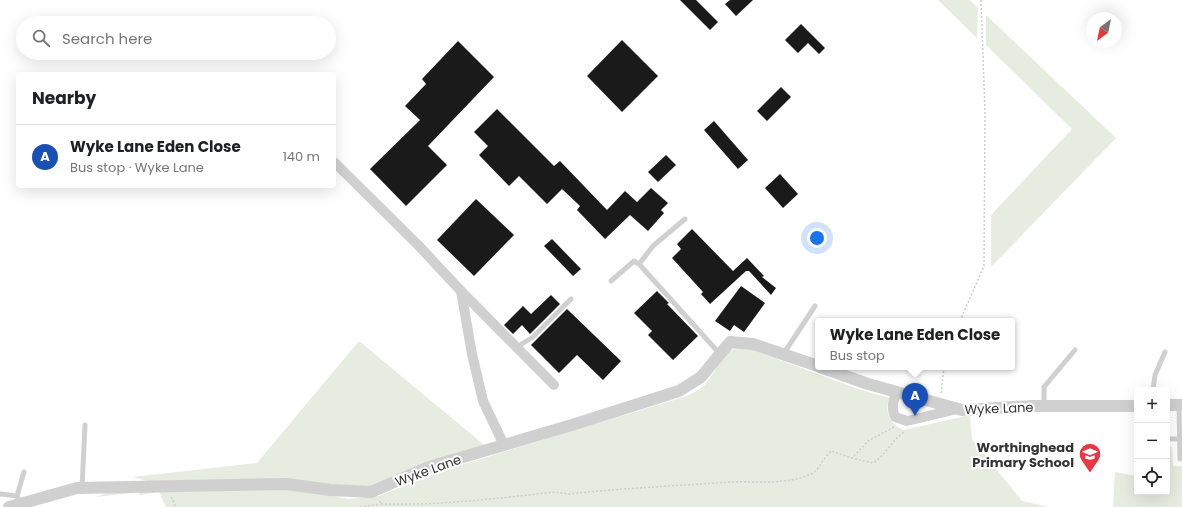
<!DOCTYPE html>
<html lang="en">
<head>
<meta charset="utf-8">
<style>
	:root { --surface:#fff; --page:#f2f2f2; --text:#202124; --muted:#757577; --line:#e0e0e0; --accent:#d93025 }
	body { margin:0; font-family:Poppins,sans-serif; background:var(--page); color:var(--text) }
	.controls { position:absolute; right:12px; bottom:12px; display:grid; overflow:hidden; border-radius:4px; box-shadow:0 4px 16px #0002 }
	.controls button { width:36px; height:36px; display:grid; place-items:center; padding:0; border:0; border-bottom:1px solid var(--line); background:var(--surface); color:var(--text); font:20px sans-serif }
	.compass { position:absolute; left:1086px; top:12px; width:36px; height:36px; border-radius:50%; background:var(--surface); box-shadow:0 4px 16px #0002; rotate:213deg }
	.you { position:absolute; left:817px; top:238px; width:14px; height:14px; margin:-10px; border:3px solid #fff; border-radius:50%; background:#1a73e8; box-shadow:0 0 0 6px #1a73e833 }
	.badge { display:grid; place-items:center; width:26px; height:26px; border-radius:50%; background:var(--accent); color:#fff; font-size:13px; font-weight:700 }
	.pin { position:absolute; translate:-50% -33px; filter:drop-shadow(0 1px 2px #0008) }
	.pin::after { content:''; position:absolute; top:21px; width:14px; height:12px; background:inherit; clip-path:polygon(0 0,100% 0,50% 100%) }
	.popup { position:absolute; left:815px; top:318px; width:200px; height:52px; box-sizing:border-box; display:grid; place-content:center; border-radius:4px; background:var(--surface); filter:drop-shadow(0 1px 3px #0005); font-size:13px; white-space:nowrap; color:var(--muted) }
	.popup b { font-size:15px; color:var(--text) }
	.popup::after { content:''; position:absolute; left:50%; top:100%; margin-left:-8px; border:8px solid transparent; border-top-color:var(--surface) }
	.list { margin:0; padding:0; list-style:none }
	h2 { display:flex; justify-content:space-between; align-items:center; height:52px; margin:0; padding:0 16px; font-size:17px }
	h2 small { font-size:13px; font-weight:400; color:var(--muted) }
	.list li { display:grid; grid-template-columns:26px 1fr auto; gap:12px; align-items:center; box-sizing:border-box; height:64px; padding:0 16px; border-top:1px solid var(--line) }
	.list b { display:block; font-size:15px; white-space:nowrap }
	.list p { margin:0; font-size:13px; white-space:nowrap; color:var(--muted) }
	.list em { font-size:13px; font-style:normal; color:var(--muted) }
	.icon { flex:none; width:22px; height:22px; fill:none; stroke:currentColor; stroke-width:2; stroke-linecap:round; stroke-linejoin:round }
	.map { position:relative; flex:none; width:1182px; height:507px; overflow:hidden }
	.search { position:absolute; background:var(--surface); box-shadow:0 4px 16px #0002; left:16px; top:16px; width:320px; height:44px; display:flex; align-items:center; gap:10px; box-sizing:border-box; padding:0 14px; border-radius:22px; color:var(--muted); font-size:15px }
	.panel { position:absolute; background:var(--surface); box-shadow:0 4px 16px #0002; left:16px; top:72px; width:320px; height:116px; border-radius:4px }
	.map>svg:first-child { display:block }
	.green { fill:#e6ecdf }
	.building { fill:#1a1a1a }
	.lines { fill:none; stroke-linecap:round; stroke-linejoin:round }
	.path { stroke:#cdcdcd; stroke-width:1.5; stroke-dasharray:2 2; stroke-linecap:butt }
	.service { stroke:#d0d0d0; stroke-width:5 }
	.minor { stroke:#d0d0d0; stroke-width:10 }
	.tertiary { stroke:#d0d0d0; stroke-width:12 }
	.labels { text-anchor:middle; stroke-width:4; stroke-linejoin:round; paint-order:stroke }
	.street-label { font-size:13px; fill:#333; stroke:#fff }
	.poi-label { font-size:13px; font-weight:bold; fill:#333; stroke:#fff; text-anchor:end }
</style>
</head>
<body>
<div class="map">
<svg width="1182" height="507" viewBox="0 0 1182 507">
	<rect width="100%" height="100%" fill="#fff"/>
	<g class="green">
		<path d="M938 0H970L978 8 977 38Z"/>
		<path d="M986 15 1116 138 991 267V215L1072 129 986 45Z"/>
		<path d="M359 341 489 449 371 492 329 495 349 499 379 496 441 471 684 397C693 393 701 390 707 382 722 365 720 346 747 348L861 390 890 398C883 411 890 425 904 430L970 415 972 439 1022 501 1049 507H166L159 492 140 495 139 492 96 497 106 493 163 486 133 477 257 463Z"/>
		<path d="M1167 447H1172L1173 466H1182V507H1113L1115 472 1137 476V492H1167Z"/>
	</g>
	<g class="building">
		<path d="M680 0H696L718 22 710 30Z"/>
		<path d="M730 0H753L736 16 725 4Z"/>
		<path d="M801 24 825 48 819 54 808 43 798 53 785 40Z"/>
		<path d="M622 40 658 76 622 112 587 76Z"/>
		<path d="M458 41 494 77 428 146 447 165 406 206 370 169 420 120 405 106 426 84 422 79Z"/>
		<path d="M781 87 791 97 767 121 757 111Z"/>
		<path d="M497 109 554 166 560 161 607 210 625 191 637 202 651 188 668 203 661 210 664 213 648 231 630 215 605 239 577 210 580 206 562 189 547 204 519 176 509 186 479 155 488 146 474 132Z"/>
		<path d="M714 121 748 160 738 169 704 130Z"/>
		<path d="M666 155 676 165 658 182 648 172Z"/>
		<path d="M780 174 798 194 783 208 765 188Z"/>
		<path d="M476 199 514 235 474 276 437 240Z"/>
		<path d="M692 229 733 271 747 258 764 276 762 277 776 288 771 295 749 271H746L710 304 701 294 703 292 672 258 681 249 677 244Z"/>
		<path d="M552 239 581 269 573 276 544 246Z"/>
		<path d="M741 286 765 303 744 332 734 325 730 331 715 321Z"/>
		<path d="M657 291 669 303 667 304 698 336 673 360 648 335 652 331 634 313Z"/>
		<path d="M551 295 560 304 530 334 522 325 513 334 504 325 523 306 531 314Z"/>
		<path d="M567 309 621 361 603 380 577 355 559 373 531 345Z"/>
	</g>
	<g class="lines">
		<g class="path">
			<path d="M960 321 984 266 985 113 981 0"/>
			<path d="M941 393 944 367"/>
			<path d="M894 427 868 441 852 458 873 463C886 455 891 441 903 433L904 431"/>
			<path d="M171 497 176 507"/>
			<path d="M380 501V504C439 506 498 498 556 492L569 494C622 488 676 486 730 482 757 481 784 485 809 475 819 471 823 458 831 451L852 458"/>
			<path d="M360 507 380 504"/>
		</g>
		<g class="service">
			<path d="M639 264 653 246 685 219"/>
			<path d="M611 281 634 261 639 264 719 353"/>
			<path d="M517 347 533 337 571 299"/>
			<path d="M784 353 815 306"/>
			<path d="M1153 390 1155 375 1165 352"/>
			<path d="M1044 405V387L1075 350"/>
			<path d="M1179 405 1180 459"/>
			<path d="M1167 439H1179"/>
			<path d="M82 488 85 425"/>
			<path d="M0 494 17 496"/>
			<path d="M20 503 17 496 24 472"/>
		</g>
		<g class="minor">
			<path d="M334 162 418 245 461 291 472 354 483 401 504 445"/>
			<path d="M461 291 554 385"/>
			<path d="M897 392C893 401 891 407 895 417L907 421 957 409"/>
		</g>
		<g class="tertiary">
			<path d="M820 367 868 384 962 410 1032 406H1137"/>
			<path d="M1167 405H1182"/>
			<path d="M9 507 77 488 286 484 331 490 371 492 429 467 572 425 679 391 701 377 730 342 753 344 818 366"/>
		</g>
	</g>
	<defs>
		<g id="school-pin" transform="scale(1.15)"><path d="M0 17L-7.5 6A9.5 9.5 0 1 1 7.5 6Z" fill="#e63946" stroke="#fff"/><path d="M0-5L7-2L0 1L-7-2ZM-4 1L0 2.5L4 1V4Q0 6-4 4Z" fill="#fff"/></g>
	</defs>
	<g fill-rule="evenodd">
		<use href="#school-pin" x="1090" y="454"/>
	</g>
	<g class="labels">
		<g class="street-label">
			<text transform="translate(999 408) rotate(-2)" y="5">Wyke Lane</text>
			<text transform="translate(428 470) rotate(-20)" y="5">Wyke Lane</text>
		</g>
		<g class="poi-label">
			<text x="1074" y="452">Worthinghead<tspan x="1074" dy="15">Primary School</tspan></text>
		</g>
	</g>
</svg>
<div class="controls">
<button>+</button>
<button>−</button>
<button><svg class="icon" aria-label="locate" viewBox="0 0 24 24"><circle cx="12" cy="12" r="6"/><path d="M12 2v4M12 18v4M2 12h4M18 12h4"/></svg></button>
</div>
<svg class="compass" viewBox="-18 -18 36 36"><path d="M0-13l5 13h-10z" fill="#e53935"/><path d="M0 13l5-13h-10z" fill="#757577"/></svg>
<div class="you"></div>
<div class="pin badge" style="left:915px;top:416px;background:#1a4fb4">A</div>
<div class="popup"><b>Wyke Lane Eden Close</b>Bus stop</div>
<div class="search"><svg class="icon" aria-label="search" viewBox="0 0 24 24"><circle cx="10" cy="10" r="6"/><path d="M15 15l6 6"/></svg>Search here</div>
<section class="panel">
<h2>Nearby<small></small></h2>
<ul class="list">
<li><span class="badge" style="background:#1a4fb4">A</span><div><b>Wyke Lane Eden Close</b><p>Bus stop · Wyke Lane</p></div><em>140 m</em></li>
</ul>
</section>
</div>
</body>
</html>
